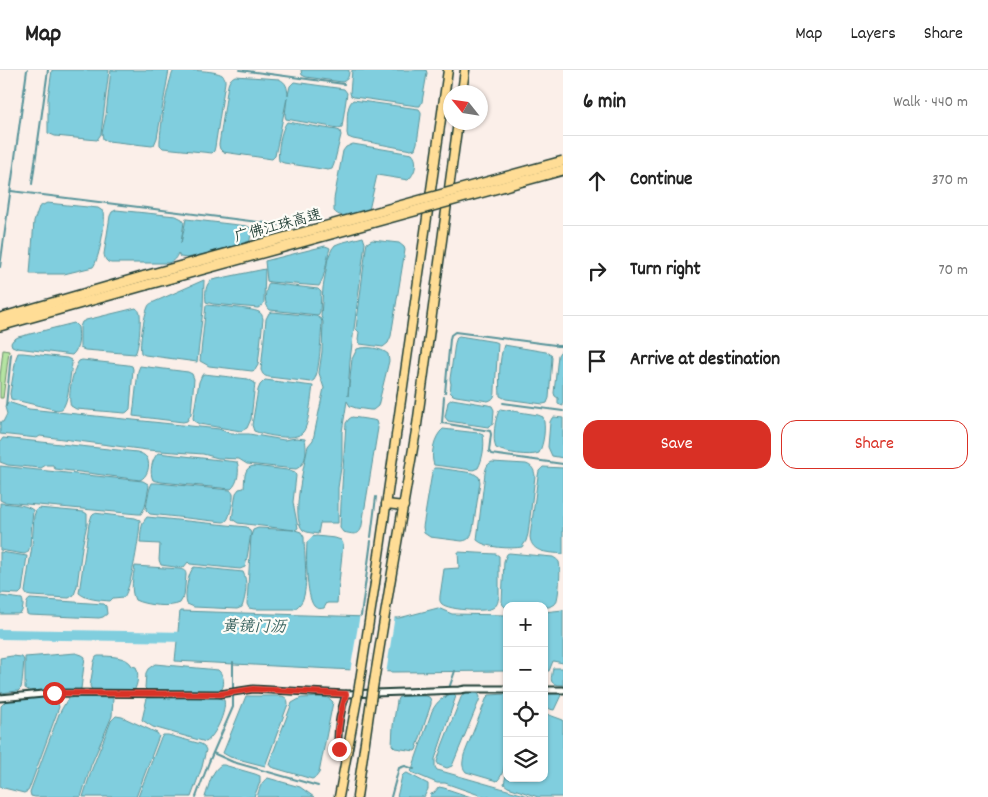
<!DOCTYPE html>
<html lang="en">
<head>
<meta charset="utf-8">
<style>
	:root { --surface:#fff; --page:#f2f2f2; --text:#222; --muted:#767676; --line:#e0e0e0; --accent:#d93025 }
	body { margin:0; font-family:Dekko,"LXGW WenKai TC",sans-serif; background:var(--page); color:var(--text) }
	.controls { position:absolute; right:15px; bottom:15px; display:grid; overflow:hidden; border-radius:10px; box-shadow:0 1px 4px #0004 }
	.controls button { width:45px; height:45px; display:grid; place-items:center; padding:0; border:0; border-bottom:1px solid var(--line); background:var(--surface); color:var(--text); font:25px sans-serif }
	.compass { position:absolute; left:443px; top:15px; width:45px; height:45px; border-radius:50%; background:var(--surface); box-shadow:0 1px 4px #0004; rotate:300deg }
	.stop { position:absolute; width:15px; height:15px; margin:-11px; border:4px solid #d93025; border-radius:50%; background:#fff }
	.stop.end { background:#d93025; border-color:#fff; box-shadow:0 1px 5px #0008 }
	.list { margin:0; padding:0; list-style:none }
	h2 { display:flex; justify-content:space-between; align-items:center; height:65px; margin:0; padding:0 20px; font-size:21px }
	h2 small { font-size:16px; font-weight:400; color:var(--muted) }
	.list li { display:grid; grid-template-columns:32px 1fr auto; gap:15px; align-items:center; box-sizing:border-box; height:90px; padding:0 20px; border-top:1px solid var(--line) }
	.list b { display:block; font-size:19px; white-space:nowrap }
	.list em { font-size:16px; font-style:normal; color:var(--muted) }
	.actions { display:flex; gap:10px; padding:15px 20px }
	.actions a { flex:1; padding:11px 0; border:1px solid var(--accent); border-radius:15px; text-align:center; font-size:18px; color:var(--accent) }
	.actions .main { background:var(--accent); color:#fff }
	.icon { flex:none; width:28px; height:28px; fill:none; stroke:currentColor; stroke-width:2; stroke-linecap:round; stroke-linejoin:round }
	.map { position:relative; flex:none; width:563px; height:727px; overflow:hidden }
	header { display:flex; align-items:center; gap:30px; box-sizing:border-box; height:70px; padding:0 25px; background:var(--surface); border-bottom:1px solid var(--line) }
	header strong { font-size:24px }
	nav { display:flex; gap:28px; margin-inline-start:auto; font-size:18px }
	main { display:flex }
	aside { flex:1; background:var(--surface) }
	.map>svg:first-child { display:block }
	.green { fill:#b4e3a2; stroke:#6a906b }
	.water { fill:#80cede; stroke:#59949a }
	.pier { fill:#fbefe9 }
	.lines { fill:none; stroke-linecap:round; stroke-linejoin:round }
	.stream { stroke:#59949a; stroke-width:2 }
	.river { stroke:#80cede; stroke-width:10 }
	.minor-casing { stroke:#1f3d34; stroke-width:9 }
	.trunk-casing { stroke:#1f3d34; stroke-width:11 }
	.motorway-casing { stroke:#1f3d34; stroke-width:12 }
	.minor { stroke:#fdfcf7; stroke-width:5 }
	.trunk { stroke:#ffdd96; stroke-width:8 }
	.motorway { stroke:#ffdd96; stroke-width:9 }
	.trunk-bridge-casing { stroke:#1f3d34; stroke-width:11; stroke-linecap:butt }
	.motorway-bridge-casing { stroke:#1f3d34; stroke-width:12; stroke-linecap:butt }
	.trunk-bridge { stroke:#ffdd96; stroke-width:8 }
	.motorway-bridge { stroke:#ffdd96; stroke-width:9 }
	.route { stroke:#d93025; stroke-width:6 }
	.labels { text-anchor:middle; stroke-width:4.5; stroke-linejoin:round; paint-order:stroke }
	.street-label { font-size:15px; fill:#1f3d34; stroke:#fdfcf7 }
	.water-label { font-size:16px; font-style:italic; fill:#37615e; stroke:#fdfcf7 }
</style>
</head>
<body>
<header>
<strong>Map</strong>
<nav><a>Map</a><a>Layers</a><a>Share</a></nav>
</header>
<main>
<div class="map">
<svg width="563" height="727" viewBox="0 0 563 727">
	<rect width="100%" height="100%" fill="#fbefe9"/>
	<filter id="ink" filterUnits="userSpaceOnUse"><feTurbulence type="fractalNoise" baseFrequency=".02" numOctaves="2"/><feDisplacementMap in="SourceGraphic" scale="10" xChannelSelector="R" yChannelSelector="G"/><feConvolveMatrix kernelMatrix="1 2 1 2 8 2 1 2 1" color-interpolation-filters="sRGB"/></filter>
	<g filter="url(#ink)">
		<path class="green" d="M3 280 9 281 3 328H0V307Z"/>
		<g class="water">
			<path d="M52 0H109L101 64 97 70 55 66 48 63V28Z"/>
			<path d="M111 0H169L157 68 154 75 152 76 108 71 103 69 102 63 106 45Z"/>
			<path d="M174 0C184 0 215 0 222 5 225 7 225 9 225 12L215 77 214 81 212 83 163 78 160 75C159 63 168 9 174 0Z"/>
			<path d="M301 0H349C349 6 348 10 342 12L306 7 302 5Z"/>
			<path d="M352 0H426L427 3 422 32 420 36H417L354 27 351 26 350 23Z"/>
			<path d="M235 6 279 9C287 13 287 17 288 25L290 16 294 12 344 19 347 23 342 57 338 58 286 49 285 45 287 28 275 86 272 89 223 82 220 79 219 75 227 21C228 14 229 9 235 6Z"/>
			<path d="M353 30 419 39 421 42V45L417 73 415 79 411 80 353 69 348 67 347 63C348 53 345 37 353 30Z"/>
			<path d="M287 52 337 60 340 61 341 65 334 94 332 99 328 100 284 93 279 91C277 82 281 59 287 52Z"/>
			<path d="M353 74 412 84C419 91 415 104 408 110L377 105 369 140C358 143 342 151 334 141V129L343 81 346 77Z"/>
			<path d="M47 133 98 138 104 142C106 151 99 190 93 197L64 204H30L34 151 39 137Z"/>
			<path d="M116 140 176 146 182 149 184 152 181 173 186 149 247 156 252 159 249 175 187 188 180 187 178 183C176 188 174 191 168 193H111C106 192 105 189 104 184L110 146 112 142Z"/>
			<path d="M363 167 365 173 350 290 348 326 352 289 357 279C366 276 381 278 388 284L389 291 378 336 373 340H370L356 338 350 336 347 331 342 362V391L338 418V453H320L318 464C313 463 307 463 303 460 290 447 305 393 308 376L313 370 324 318 319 303 322 282 323 252 321 246 323 218 328 188 332 179 335 175 340 173Z"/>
			<path d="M372 170 399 173 404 177 405 180 391 266 388 273 383 277 360 274 358 269 359 262 356 259 366 178 367 173Z"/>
			<path d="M325 176 328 177 330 178C326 190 326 205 319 216L270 212 267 211 265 191Z"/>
			<path d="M265 199 264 230C264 234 262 236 258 238L213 234 206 232C205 224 205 214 212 210Z"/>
			<path d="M204 210 203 240 197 292 145 285 141 283C139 275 144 245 148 237 149 234 150 234 154 232Z"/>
			<path d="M269 213 318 219 321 222 320 242 318 245 270 240C263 234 265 221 269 213Z"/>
			<path d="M206 235C217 236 250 238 259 242 262 244 262 245 263 249L258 295 255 300 252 301 209 296 200 291Z"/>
			<path d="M136 238C139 241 139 240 140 244 141 252 139 278 135 284L85 280 80 278V257L82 252 86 250Z"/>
			<path d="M272 242 316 246 321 249 322 252C321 263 320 302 314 310 313 311 312 311 311 312L269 307C264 306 263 305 261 300L266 249 269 243Z"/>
			<path d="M74 253 78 257C79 267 80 278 72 285L17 278 12 276 11 273 13 270 18 267Z"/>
			<path d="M459 266 496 272 498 273 495 319C495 325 495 329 488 331L456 326 453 325 450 322 451 314 450 309 455 273 457 267Z"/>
			<path d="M504 275 546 282 551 284 552 288 549 328 547 333 543 334 506 329 500 326C499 312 499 288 504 275Z"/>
			<path d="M563 281V336L558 334V328L555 326 554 323 558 285 560 282Z"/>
			<path d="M18 283H23L67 288 71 290 72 294C70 305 69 327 64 336 62 340 61 339 57 340L11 329 10 324 16 288Z"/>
			<path d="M82 290 128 295 132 296 133 299 130 339 127 342 125 343 76 339 71 336C67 328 73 298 79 291Z"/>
			<path d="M140 296 188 302 192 304 194 309 191 344 187 351 183 352 133 346 138 301Z"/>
			<path d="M204 304 248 309 255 313 251 349 247 358 241 361 199 354 194 351 193 348 199 312 202 305Z"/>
			<path d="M265 310 313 316C311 327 309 355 303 362 296 372 264 365 254 361L252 355 258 320 260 315Z"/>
			<path d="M452 329 488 335 492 336 494 340 493 354 488 357 448 351 445 347 448 332Z"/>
			<path d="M8 332 29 339 219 359 231 364H249L284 370 296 368 305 369C307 380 307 394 296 399L247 394 239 389 218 388 203 384 147 380 40 366 37 368 0 364V352H3L7 344 5 337Z"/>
			<path d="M500 339 538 345 543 347C546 357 544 373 539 383 530 387 505 383 496 378 492 370 495 347 500 339Z"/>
			<path d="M352 347 373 350 376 351 378 358 362 455C360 467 353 464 343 462L340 458C341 423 344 388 346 353L349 349Z"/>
			<path d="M554 347 563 348V388L552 386 548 377 550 352 552 348Z"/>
			<path d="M443 359 478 363 483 365C485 375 483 389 478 398L473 400 434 395C430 385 434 366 443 359Z"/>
			<path d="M3 368 137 382C141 383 145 385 147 388 151 396 147 407 140 410L88 403 55 399 53 395H46L41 398 8 395 0 392V372Z"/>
			<path d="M158 383 237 392C240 399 238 414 231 419L161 412 153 410C149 402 152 389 158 383Z"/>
			<path d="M492 392 526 394C532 396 534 399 535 406L528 464 526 471 522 477C511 479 485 478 477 470L485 403C486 398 487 394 492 392Z"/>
			<path d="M0 396 143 411 148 414 149 416 145 437 141 444H138L4 432 0 430Z"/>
			<path d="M254 396 287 400 295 403 296 406 293 432 298 458 295 460 301 462 304 467C304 482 309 518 302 531 300 535 297 537 294 539H254L249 538 247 534 251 466 253 460 258 458 294 460 238 453 232 449 236 423 239 419 244 418C245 409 243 397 254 396Z"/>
			<path d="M543 397 563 398V484C549 482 532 484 530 467L538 406 539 401Z"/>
			<path d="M434 398H438L473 403 479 407 480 412 473 459C471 466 470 470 462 471L430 467 424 463 423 457 432 403Z"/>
			<path d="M152 413H157L230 420C231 421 232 422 233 424 234 428 230 447 227 450 226 451 225 452 223 452L150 444 146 440C147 431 148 421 152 413Z"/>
			<path d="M0 433C10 434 25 434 33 440L30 476C29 480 28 483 24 484L0 480Z"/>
			<path d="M38 438 84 442 87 444V454L82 477 77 516 74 525 69 528 31 526 27 525 25 522 32 476 34 446 36 440Z"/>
			<path d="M94 443 135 448 140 450C140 464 131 518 124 527L113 528 110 531C100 530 87 530 79 523L89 454 92 445Z"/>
			<path d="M147 447 247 457 250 461 251 463 247 488 245 497 240 499 190 494 188 492 184 497 182 498 161 495 159 490 160 474 140 473C141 465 140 454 147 447Z"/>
			<path d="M316 466 335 468 341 470 343 474 337 533H327L324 538C320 539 317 539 314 536 306 526 306 485 307 472L312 467Z"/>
			<path d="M0 482 27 486 22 521 19 524 0 523Z"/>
			<path d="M458 482 496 484 499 486V526C498 530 498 535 494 537 488 543 449 540 442 534 439 531 440 529 440 526L444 499 459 498Z"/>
			<path d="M509 483 553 487C556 489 557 489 559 492 561 498 559 527 556 533L549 537H544V536H507V539L503 535 502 532 504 491 507 484Z"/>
			<path d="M135 496 180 499C184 500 186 501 186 505L184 526 180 533C170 538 145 535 135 530 130 520 133 507 135 496Z"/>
			<path d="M194 497 243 502C248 511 246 526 242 537L237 539 194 537 187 534C184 526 188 502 194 497Z"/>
			<path d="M0 526 22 529C24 533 23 539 21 543L17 544H0Z"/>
			<path d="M30 529 104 534 106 536 107 544 103 547 99 548 29 545 27 544C26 539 25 532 30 529Z"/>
			<path d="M438 538 452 544 507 545V601L393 602 175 591 180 541 399 548Z"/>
			<path d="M563 540V593L553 591 549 601H544V542Z"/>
			<path d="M76 583 82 585 85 587 81 619 73 621H30L25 618V587Z"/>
			<path d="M12 586 22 587 24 590 22 613 21 618 18 621 0 623V588Z"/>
			<path d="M98 586C108 586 128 586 132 596L136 597C139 603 138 614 134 621H96L92 620 90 616 94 592 96 587Z"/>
			<path d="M155 594 218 600C224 605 226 616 220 621L149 622 145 618 146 603 148 599Z"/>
			<path d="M553 598H563V615C548 615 551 610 553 598Z"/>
			<path d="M472 622 478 623 480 627 479 631 452 696 447 698 439 695 437 692 442 676 462 625 466 623Z"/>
			<path d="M544 622 562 623 554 640C544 639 544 630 544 622Z"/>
			<path d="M453 623 456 626 435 689V697L437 700 441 701 532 727H485L445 713H437L411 702 432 641C438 630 442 628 453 623Z"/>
			<path d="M507 624C507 642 511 700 497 711L466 702C461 696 463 692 464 685L487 627 489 625Z"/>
			<path d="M246 626H281C286 627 288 629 288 634L265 696 230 687 223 683Z"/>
			<path d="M402 626H426L429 627 431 630V634L416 680 415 681 395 678 392 675 393 656 397 631 398 628Z"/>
			<path d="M51 627 57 630 59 637 29 719 28 721 24 723 0 717 1 636 6 631 11 629Z"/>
			<path d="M75 627 113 628 112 646 91 695 81 727H35L31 726 30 722 59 644 67 630 70 628Z"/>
			<path d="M217 627 224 630C227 641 215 666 206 672L153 657 142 650 147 628Z"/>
			<path d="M325 627 330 629 333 632 319 703 316 707 312 709 271 697 269 694 270 691 292 633 301 628Z"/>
			<path d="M544 643 563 650V727H538L508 717 504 714 507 701V708H544Z"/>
			<path d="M116 646 122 647 157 663 159 666 136 727H83L92 699 111 651Z"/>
			<path d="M163 665H168L201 674 204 676 206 680 202 697 191 727H138L160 670Z"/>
			<path d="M221 695H224L255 704 260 706V712L254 727H205C209 716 211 701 221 695Z"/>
			<path d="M407 703 428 714V719L424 727H397L402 706 404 704Z"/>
			<path d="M268 708 300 717 314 727H257C259 720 261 711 268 708Z"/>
			<path d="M439 717 444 718 471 727H430L431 724 434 723Z"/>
		</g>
		<path class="pier" d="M360 544 395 545 386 604 350 602Z"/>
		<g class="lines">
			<g class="stream">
				<path d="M240 0 344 14"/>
				<path d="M32 114 48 0"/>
				<path d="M11 121 297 157"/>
				<path d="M0 197 27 0"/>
				<path d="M556 276H563"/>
				<path d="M445 323 450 269 451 265 455 262 555 275"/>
				<path d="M444 327 442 353 490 361 491 364 489 381 491 384 563 394"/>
				<path d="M503 333 563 341"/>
				<path d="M6 336 11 284"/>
				<path d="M371 467 376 427"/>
				<path d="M361 546 371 471"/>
				<path d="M446 627 455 601"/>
				<path d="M213 683 233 692 318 716"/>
				<path d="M196 727 209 692 233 637V592"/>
				<path d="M391 727 399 698 405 696 414 699"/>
			</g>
			<path class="river" d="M0 564 189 567"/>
			<g class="minor-casing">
				<g id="minor">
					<path d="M544 620H563"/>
					<path d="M346 624 460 620 466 619H507"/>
					<path d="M0 628 54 623 220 624 253 619 346 624C341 640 336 663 339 679"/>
				</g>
			</g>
			<g class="trunk-casing">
				<g id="trunk">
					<path d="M462 22 465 0"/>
					<path d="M386 434 404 436"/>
					<path d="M375 513 448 0"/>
					<path d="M390 514 417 355 458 52"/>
					<path d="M339 727 357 629"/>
					<path d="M357 727 371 630"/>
				</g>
			</g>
			<g class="motorway-casing">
				<g id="motorway">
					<path d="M0 248 145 206"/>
					<path d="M0 256 146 215"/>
				</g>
			</g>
			<use href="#minor" class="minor"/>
			<use href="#trunk" class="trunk"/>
			<use href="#motorway" class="motorway"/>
			<g class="trunk-bridge-casing">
				<g id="trunk-bridge">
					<path d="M357 629 375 513"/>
					<path d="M371 630 390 514"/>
				</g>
			</g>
			<g class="motorway-bridge-casing">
				<g id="motorway-bridge">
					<path d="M145 206 563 91"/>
					<path d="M146 215 563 100"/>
				</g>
			</g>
			<use href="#trunk-bridge" class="trunk-bridge"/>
			<use href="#motorway-bridge" class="motorway-bridge"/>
		</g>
	</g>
	<g class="lines" filter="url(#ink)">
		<path class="route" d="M54 623 220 624 253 619 346 624C341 640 336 663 339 679"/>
	</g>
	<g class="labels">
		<g class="street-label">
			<text transform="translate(278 155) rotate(-15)" y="5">广佛江珠高速</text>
		</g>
		<g class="water-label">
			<text transform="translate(254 555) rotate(1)" y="6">黄镜门沥</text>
		</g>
	</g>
</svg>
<div class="controls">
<button>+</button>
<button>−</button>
<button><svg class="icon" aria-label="locate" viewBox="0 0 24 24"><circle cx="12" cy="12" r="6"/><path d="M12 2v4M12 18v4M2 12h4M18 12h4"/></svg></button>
<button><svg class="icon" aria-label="layers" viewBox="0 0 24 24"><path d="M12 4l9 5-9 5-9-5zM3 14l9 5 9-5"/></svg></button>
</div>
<svg class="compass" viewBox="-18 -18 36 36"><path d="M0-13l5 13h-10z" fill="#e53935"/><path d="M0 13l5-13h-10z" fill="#767676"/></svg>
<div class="stop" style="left:54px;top:623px"></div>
<div class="stop end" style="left:339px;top:679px"></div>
</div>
<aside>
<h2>6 min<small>Walk · 440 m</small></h2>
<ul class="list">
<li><svg class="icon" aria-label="ahead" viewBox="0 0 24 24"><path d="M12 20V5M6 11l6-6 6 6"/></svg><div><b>Continue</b></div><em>370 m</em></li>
<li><svg class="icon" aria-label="right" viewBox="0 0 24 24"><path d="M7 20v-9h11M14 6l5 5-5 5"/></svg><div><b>Turn right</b></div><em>70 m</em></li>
<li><svg class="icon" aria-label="arrive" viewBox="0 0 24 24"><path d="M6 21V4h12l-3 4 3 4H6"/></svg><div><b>Arrive at destination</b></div></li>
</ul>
<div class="actions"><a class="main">Save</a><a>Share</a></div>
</aside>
</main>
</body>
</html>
